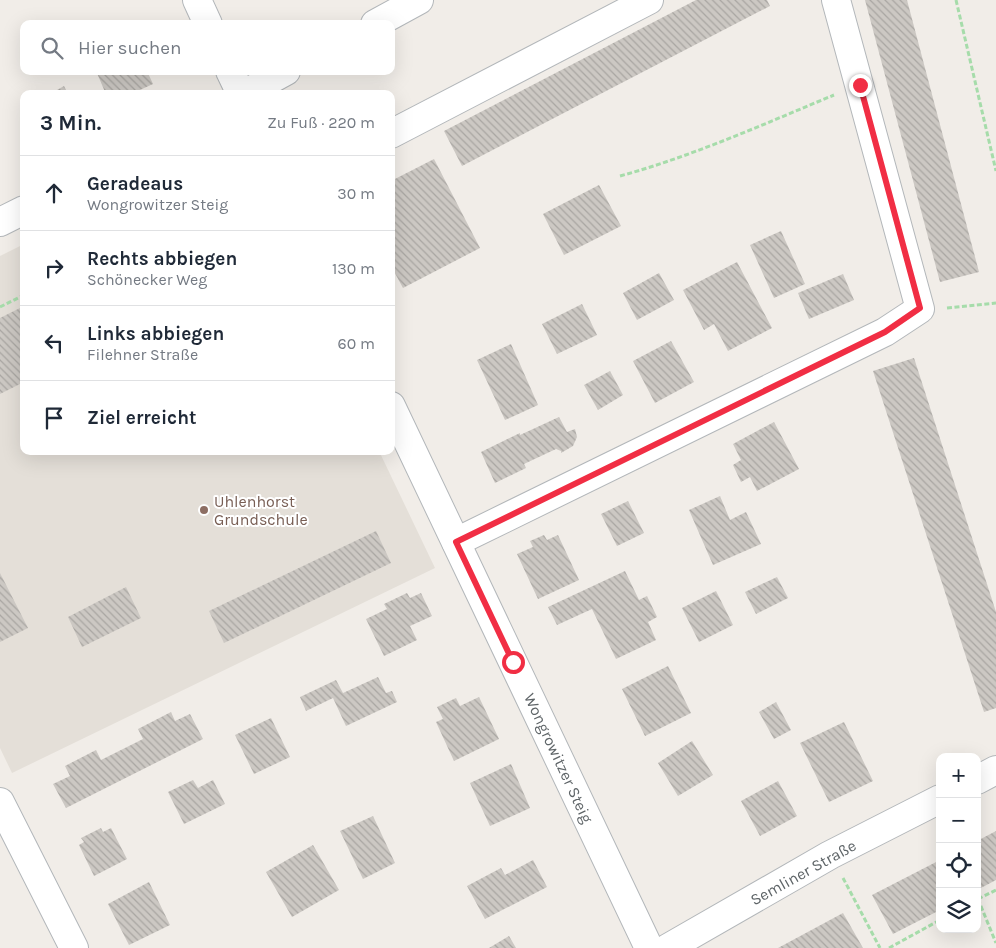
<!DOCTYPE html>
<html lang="de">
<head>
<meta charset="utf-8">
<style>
	:root { --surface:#fff; --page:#f2f2f3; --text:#1f2937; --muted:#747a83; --line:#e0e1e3 }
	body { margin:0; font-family:Karla,sans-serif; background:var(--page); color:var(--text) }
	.controls { position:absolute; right:15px; bottom:15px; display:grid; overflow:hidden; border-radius:10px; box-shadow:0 5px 20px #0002 }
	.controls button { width:45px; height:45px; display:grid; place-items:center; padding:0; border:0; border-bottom:1px solid var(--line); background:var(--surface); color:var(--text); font:25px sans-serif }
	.stop { position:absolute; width:15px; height:15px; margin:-11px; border:4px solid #f12e44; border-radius:50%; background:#fff }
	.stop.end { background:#f12e44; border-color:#fff; box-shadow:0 1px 5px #0008 }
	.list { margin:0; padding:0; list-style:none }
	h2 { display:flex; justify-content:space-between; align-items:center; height:65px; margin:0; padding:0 20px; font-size:21px }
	h2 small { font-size:16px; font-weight:400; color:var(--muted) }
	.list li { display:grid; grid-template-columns:32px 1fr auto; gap:15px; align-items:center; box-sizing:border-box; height:75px; padding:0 20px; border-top:1px solid var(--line) }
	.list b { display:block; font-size:19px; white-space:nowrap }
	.list p { margin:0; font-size:16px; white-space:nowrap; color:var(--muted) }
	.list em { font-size:16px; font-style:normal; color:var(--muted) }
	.icon { flex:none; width:28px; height:28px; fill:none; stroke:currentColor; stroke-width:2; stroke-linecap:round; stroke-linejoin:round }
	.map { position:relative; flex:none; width:996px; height:948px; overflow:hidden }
	.search { position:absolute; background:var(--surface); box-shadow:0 5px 20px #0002; left:20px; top:20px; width:375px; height:55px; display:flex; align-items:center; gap:12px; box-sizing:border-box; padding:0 18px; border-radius:10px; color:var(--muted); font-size:19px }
	.panel { position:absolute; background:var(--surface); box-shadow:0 5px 20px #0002; left:20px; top:90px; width:375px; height:365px; border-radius:10px }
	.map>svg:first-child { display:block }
	.education { fill:#e4dfd8 }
	.building { fill:url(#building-back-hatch) }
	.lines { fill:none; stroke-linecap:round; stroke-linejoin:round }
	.minor-casing { stroke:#b3b7ba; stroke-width:30 }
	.path { stroke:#a6dcaa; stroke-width:3; stroke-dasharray:5 2.5; stroke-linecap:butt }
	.minor { stroke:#fff; stroke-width:28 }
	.route { stroke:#f12e44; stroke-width:6 }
	.education-dot { fill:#8d6e63; stroke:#fff; stroke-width:2 }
	.labels { text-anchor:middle; stroke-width:4; stroke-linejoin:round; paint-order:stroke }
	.education-label { font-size:16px; fill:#785e54; stroke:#fff; text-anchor:start }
	.street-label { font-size:16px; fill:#5f6568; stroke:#fff }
</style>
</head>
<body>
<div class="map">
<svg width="996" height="948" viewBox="0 0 996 948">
	<defs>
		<pattern id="building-back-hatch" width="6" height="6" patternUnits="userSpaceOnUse" patternTransform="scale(1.25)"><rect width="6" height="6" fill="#ccc8c3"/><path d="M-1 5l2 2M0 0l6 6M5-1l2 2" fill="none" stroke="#a9a6a2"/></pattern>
	</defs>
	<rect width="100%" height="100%" fill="#f1ede8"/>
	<path class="education" d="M24 244V451H379L435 568 12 773 0 748V256Z"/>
	<g class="building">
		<path d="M696 0H767L770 6 462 166 444 131Z"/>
		<path d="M865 0H907L979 272 940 282Z"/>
		<path d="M96 71H147L153 84 131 94H106Z"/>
		<path d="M64 86 68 94H50Z"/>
		<path d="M434 159 480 248 403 288 391 266V181Z"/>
		<path d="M599 185 621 226 564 255 543 214Z"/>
		<path d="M781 231 805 284 774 298 750 245Z"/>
		<path d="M737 262 772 328 728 351 714 324 704 330 683 290Z"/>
		<path d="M659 273 674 300 637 320 623 293Z"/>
		<path d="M843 274 854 300 809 319 798 293Z"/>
		<path d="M582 304 597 335 557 354 542 324Z"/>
		<path d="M24 306V382L0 394V318Z"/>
		<path d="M671 341 694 382 655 403 633 361Z"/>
		<path d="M511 344 538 405 505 420 477 360Z"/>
		<path d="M914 358 996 612V708L984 712 873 371Z"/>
		<path d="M610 371 623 395 598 410 584 385Z"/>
		<path d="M559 417 567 432 575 429 577 437 573 446 561 453V451L556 449 524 464 526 468 495 483 481 452 520 433V435Z"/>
		<path d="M774 422 799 469 757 491 750 477 741 482 733 465 741 460 733 444Z"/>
		<path d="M720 496 730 520 746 512 761 544 713 565 689 510Z"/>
		<path d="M628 501 644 533 617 546 601 514Z"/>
		<path d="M376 531 391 563 224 643 209 611Z"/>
		<path d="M544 535 547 540 558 535 579 580 538 599 517 554 533 547 530 541Z"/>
		<path d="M625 571 639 600 647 596 657 617 648 622 656 640 616 659 592 609 557 625 548 607Z"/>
		<path d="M0 573 28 628 0 642Z"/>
		<path d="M777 577 788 598 756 614 745 592Z"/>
		<path d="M126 587 141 618 82 647 68 617Z"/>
		<path d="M716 591 733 625 699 642 682 608Z"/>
		<path d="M407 593 410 598 421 593 432 616 410 626 417 640 384 656 366 619 387 609 384 604Z"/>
		<path d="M668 666 691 713 645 736 622 689Z"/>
		<path d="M378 677 386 693 392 691 397 702 346 726 333 698 306 711 300 697 336 680 343 693Z"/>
		<path d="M479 697 499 739 454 761 436 722 443 719 437 707 456 698 460 706Z"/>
		<path d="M776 702 791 730 774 739 759 712Z"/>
		<path d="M171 712 175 721 190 714 203 739 66 808 53 784 70 776 65 766 96 750 101 760 143 739 138 729Z"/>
		<path d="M271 718 290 757 254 774 235 735Z"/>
		<path d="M844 722 873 781 829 802 800 743Z"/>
		<path d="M692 741 713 775 678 796 658 763Z"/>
		<path d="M511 764 530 808 490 826 470 783Z"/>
		<path d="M193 780 198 788 213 780 225 804 184 824 168 792Z"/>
		<path d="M778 781 797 816 760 836 741 801Z"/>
		<path d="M373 816 395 863 363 879 340 831Z"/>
		<path d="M101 828 103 832 111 828 127 859 94 876 79 845 84 842 81 838Z"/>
		<path d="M996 831V880L977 890V841Z"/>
		<path d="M313 845 339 890 292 917 266 872Z"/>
		<path d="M533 860 547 887 485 919 467 886 501 868 505 875Z"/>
		<path d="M940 860V910L893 934 872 895Z"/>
		<path d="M149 882 170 925 129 945 108 904Z"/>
		<path d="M843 913 863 948H778Z"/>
		<path d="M509 936 516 948H489Z"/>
	</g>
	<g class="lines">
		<g class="minor-casing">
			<g id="minor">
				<path d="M197 0 208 24"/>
				<path d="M375 24 419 0"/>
				<path d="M230 71 241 94"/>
				<path d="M244 94 286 71"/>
				<path d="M391 134 649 0"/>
				<path d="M0 222 24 210"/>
				<path d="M391 406 649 948"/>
				<path d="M456 542 885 332 920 309 836 0"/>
				<path d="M977 780 996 770"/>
				<path d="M0 802 74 948"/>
				<path d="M668 948 830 855 940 799"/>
			</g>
		</g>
		<g class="path">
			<path d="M956 0 996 171"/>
			<path d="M620 176C693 156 764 124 834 95"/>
			<path d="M0 307 24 295"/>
			<path d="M947 308 996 303"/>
			<path d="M843 878 880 948"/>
			<path d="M978 899 996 943"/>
			<path d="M978 899 996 890"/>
			<path d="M889 948 940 920"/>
		</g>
		<use href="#minor" class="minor"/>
	</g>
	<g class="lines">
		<path class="route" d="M513 662 456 542 885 332 920 308 860 85"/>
	</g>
	<circle class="education-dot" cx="204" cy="510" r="5"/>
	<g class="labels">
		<g class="education-label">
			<text x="214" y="507">Uhlenhorst<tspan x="214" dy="18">Grundschule</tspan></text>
		</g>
		<g class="street-label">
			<text transform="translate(559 758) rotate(65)" y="6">Wongrowitzer Steig</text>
			<text transform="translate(803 872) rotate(-29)" y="6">Semliner Straße</text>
		</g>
	</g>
</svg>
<div class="controls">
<button>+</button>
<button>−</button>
<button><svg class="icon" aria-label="locate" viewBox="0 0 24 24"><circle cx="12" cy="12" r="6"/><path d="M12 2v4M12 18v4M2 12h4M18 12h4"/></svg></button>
<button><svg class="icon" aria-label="layers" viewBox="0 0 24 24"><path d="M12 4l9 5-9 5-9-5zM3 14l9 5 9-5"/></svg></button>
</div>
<div class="stop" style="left:513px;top:662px"></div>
<div class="stop end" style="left:860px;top:85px"></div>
<div class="search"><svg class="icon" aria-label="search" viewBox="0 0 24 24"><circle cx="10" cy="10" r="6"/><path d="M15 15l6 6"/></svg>Hier suchen</div>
<section class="panel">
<h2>3 Min.<small>Zu Fuß · 220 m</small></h2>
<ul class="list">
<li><svg class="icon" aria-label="ahead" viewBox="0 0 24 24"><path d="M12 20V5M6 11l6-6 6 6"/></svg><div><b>Geradeaus</b><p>Wongrowitzer Steig</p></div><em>30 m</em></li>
<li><svg class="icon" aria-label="right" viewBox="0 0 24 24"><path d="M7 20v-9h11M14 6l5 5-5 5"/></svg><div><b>Rechts abbiegen</b><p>Schönecker Weg</p></div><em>130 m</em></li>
<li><svg class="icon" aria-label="left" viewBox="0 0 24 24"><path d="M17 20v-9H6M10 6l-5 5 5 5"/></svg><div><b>Links abbiegen</b><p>Filehner Straße</p></div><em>60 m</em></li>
<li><svg class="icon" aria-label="arrive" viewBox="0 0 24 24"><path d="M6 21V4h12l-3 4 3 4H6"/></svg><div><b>Ziel erreicht</b></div></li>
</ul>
</section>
</div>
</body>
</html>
